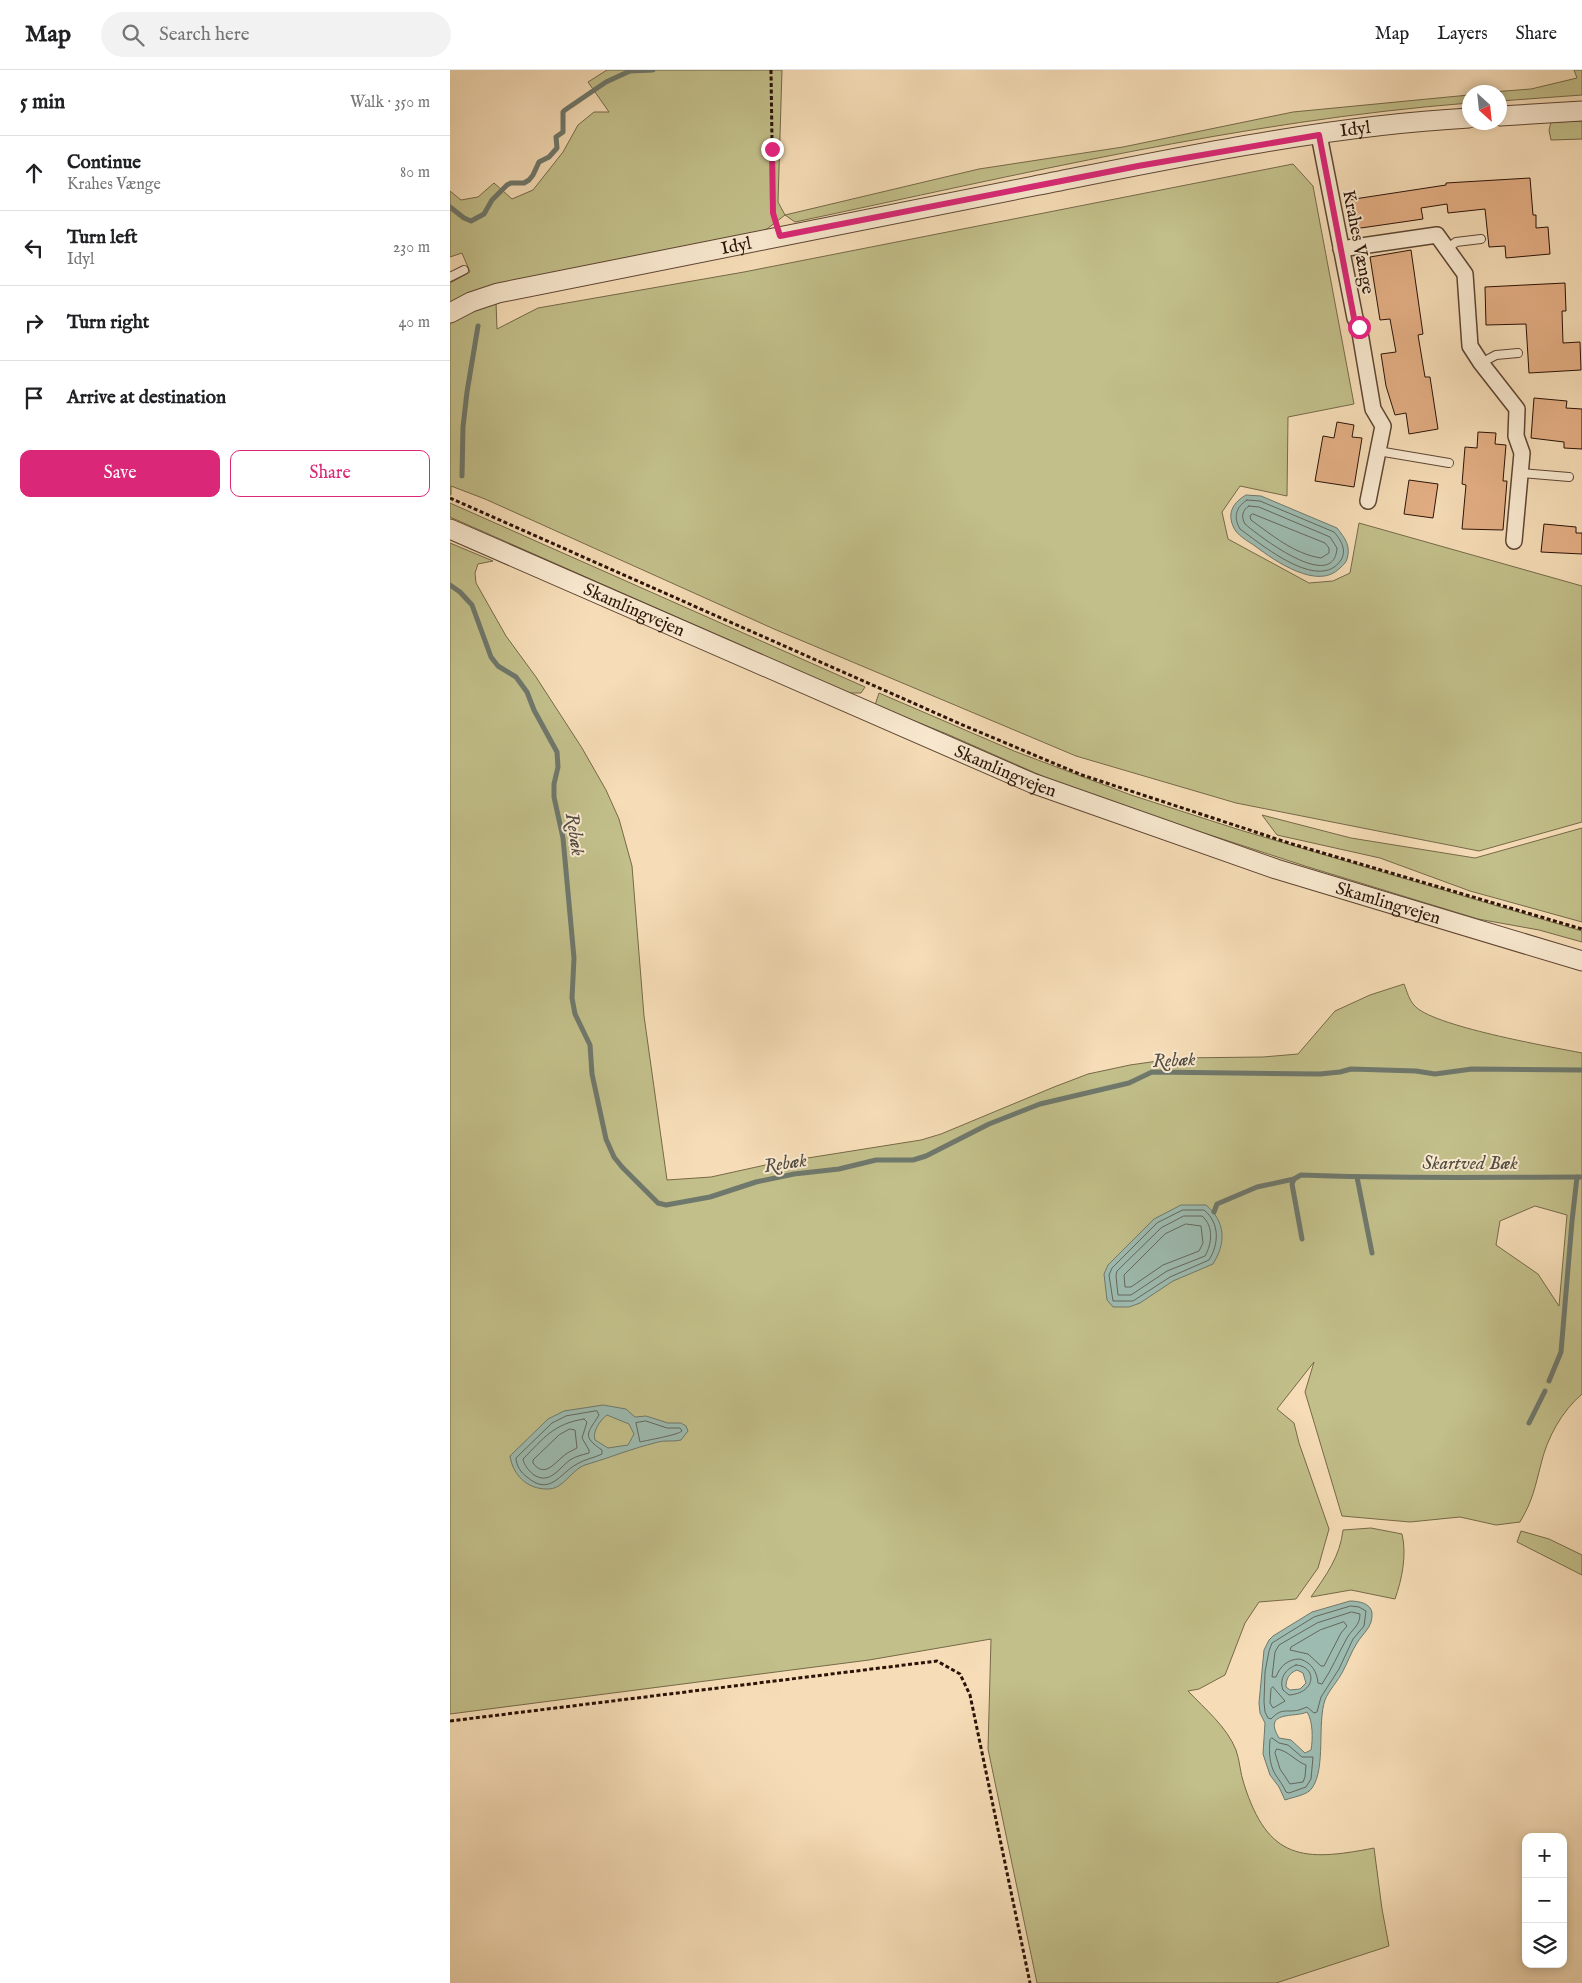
<!DOCTYPE html>
<html lang="en">
<head>
<meta charset="utf-8">
<style>
	:root { --surface:#fff; --page:#f2f2f2; --text:#202124; --muted:#757577; --line:#e0e0e0; --accent:#db2777 }
	body { margin:0; font-family:"IM FELL English",serif; background:var(--page); color:var(--text) }
	.controls { position:absolute; right:15px; bottom:15px; display:grid; overflow:hidden; border-radius:10px; box-shadow:0 2px 8px #0003 }
	.controls button { width:45px; height:45px; display:grid; place-items:center; padding:0; border:0; border-bottom:1px solid var(--line); background:var(--surface); color:var(--text); font:25px sans-serif }
	.compass { position:absolute; left:1012px; top:15px; width:45px; height:45px; border-radius:50%; background:var(--surface); box-shadow:0 2px 8px #0003; rotate:153deg }
	.stop { position:absolute; width:15px; height:15px; margin:-11px; border:4px solid #db2777; border-radius:50%; background:#fff }
	.stop.end { background:#db2777; border-color:#fff; box-shadow:0 1px 5px #0008 }
	.list { margin:0; padding:0; list-style:none }
	h2 { display:flex; justify-content:space-between; align-items:center; height:65px; margin:0; padding:0 20px; font-size:21px }
	h2 small { font-size:16px; font-weight:400; color:var(--muted) }
	.list li { display:grid; grid-template-columns:32px 1fr auto; gap:15px; align-items:center; box-sizing:border-box; height:75px; padding:0 20px; border-top:1px solid var(--line) }
	.list b { display:block; font-size:19px; white-space:nowrap }
	.list p { margin:0; font-size:16px; white-space:nowrap; color:var(--muted) }
	.list em { font-size:16px; font-style:normal; color:var(--muted) }
	.actions { display:flex; gap:10px; padding:15px 20px }
	.actions a { flex:1; padding:11px 0; border:1px solid var(--accent); border-radius:10px; text-align:center; font-size:18px; color:var(--accent) }
	.actions .main { background:var(--accent); color:#fff }
	.icon { flex:none; width:28px; height:28px; fill:none; stroke:currentColor; stroke-width:2; stroke-linecap:round; stroke-linejoin:round }
	.map { position:relative; flex:none; width:1132px; height:1913px; overflow:hidden }
	header { display:flex; align-items:center; gap:30px; box-sizing:border-box; height:70px; padding:0 25px; background:var(--surface); border-bottom:1px solid var(--line) }
	header strong { font-size:24px }
	nav { display:flex; gap:28px; margin-inline-start:auto; font-size:18px }
	.search { width:350px; height:45px; background:var(--page); display:flex; align-items:center; gap:12px; box-sizing:border-box; padding:0 18px; border-radius:28px; color:var(--muted); font-size:19px }
	main { display:flex }
	aside { flex:1; background:var(--surface) }
	.map>svg:first-child { display:block }
	.green { fill:#c2bf8a; stroke:#766948; fill-rule:evenodd }
	.water { fill:#9dbbb0; stroke:#6f786c; fill-rule:evenodd }
	.lines { fill:none; stroke-linecap:round; stroke-linejoin:round }
	.shore { stroke:#64675c; stroke-width:1 }
	.stream { stroke:#6f786c; stroke-width:5 }
	.building { fill:#e4af85; stroke:#2b1307 }
	.service-casing { stroke:#5e4633; stroke-width:10 }
	.minor-casing { stroke:#5e4633; stroke-width:18 }
	.tertiary-casing { stroke:#5e4633; stroke-width:21 }
	.path { stroke:#2b1307; stroke-width:3; stroke-dasharray:4 2.5; stroke-linecap:butt }
	.service { stroke:#f9e9d0; stroke-width:8 }
	.minor { stroke:#f9e9d0; stroke-width:15 }
	.tertiary { stroke:#f9e9d0; stroke-width:19 }
	.route { stroke:#db2777; stroke-width:6 }
	.labels { text-anchor:middle; stroke-width:4; stroke-linejoin:round; paint-order:stroke }
	.street-label { font-size:18px; fill:#2b1307; stroke:#f9e9d0 }
	.water-label { font-size:19px; font-style:italic; fill:#534e42; stroke:#f9e9d0 }
</style>
</head>
<body>
<header>
<strong>Map</strong>
<div class="search"><svg class="icon" aria-label="search" viewBox="0 0 24 24"><circle cx="10" cy="10" r="6"/><path d="M15 15l6 6"/></svg>Search here</div>
<nav><a>Map</a><a>Layers</a><a>Share</a></nav>
</header>
<main>
<aside>
<h2>5 min<small>Walk · 350 m</small></h2>
<ul class="list">
<li><svg class="icon" aria-label="ahead" viewBox="0 0 24 24"><path d="M12 20V5M6 11l6-6 6 6"/></svg><div><b>Continue</b><p>Krahes Vænge</p></div><em>80 m</em></li>
<li><svg class="icon" aria-label="left" viewBox="0 0 24 24"><path d="M17 20v-9H6M10 6l-5 5 5 5"/></svg><div><b>Turn left</b><p>Idyl</p></div><em>230 m</em></li>
<li><svg class="icon" aria-label="right" viewBox="0 0 24 24"><path d="M7 20v-9h11M14 6l5 5-5 5"/></svg><div><b>Turn right</b></div><em>40 m</em></li>
<li><svg class="icon" aria-label="arrive" viewBox="0 0 24 24"><path d="M6 21V4h12l-3 4 3 4H6"/></svg><div><b>Arrive at destination</b></div></li>
</ul>
<div class="actions"><a class="main">Save</a><a>Share</a></div>
</aside>
<div class="map">
<svg width="1132" height="1913" viewBox="0 0 1132 1913">
	<rect width="100%" height="100%" fill="#f6ddb7"/>
	<filter id="stains"><feTurbulence type="fractalNoise" baseFrequency=".004" numOctaves="4"/><feColorMatrix values="0 0 0 0 .2 0 0 0 0 .09 0 0 0 0 .02 0 0 0 .5 -.17"/></filter>
	<radialGradient id="worn" r=".72"><stop offset=".6" stop-color="#630" stop-opacity="0"/><stop offset="1" stop-color="#630" stop-opacity=".3"/></radialGradient>
	<g class="green">
		<path d="M157 0H332L328 132 335 145 529 99 673 77 843 42 1019 25V33C792 51 568 105 345 152L335 145 317 159 308 163 0 236V213L20 202 12 183 0 187V121L11 130 28 127 44 113 62 129 83 120 113 82 128 55 144 42H159L138 12Z"/>
		<path d="M1124 0H1132V25L1050 31V22H1042L1081 19 1127 8Z"/>
		<path d="M1132 51V69L1101 70 1099 60 1101 52Z"/>
		<path d="M843 94 863 116 904 334 838 347 837 426 790 416 772 442 778 469 859 513 883 511 900 503 909 453 1132 516V752L1029 781 786 733 626 686 324 559 35 429 1 416V425H0V252L14 244 46 232 47 259 88 238 294 202Z"/>
		<path d="M0 433 415 617 411 623H398L0 447Z"/>
		<path d="M0 473 43 491 28 494 25 503 26 513 56 566 86 607 132 678 156 720 169 749 182 796 194 946 217 1110 261 1107 320 1094 471 1070 491 1064 604 1017 638 1004 680 995 729 988 813 987 848 984 885 941 920 925 954 914C957 921 959 930 964 935 980 956 1102 977 1132 983V1324C1112 1341 1097 1368 1091 1394 1085 1417 1083 1430 1070 1452L1046 1455 1010 1447 960 1452 892 1446 855 1322 864 1292 827 1339 844 1353 849 1373 879 1459 868 1498 846 1529 809 1532 795 1553 775 1605 749 1619 738 1621C755 1639 777 1657 786 1680 790 1691 790 1703 794 1714 818 1790 853 1792 924 1778L932 1839 939 1876 826 1913H587L538 1679 541 1569 419 1590 0 1644ZM1085 1136 1117 1145 1109 1236 1088 1204 1046 1175 1050 1151Z"/>
		<path d="M429 623 564 681 681 725 790 760 1132 861V872L1089 860 1028 849 855 796 714 750 617 717 497 664 425 635Z"/>
		<path d="M812 745 901 768 1025 788 1132 758V852L1020 821 930 788 827 765Z"/>
		<path d="M921 1458 952 1464C957 1485 952 1509 945 1529L901 1520 861 1527C876 1505 890 1487 893 1460Z"/>
		<path d="M1071 1461 1099 1469 1132 1485V1505L1067 1472Z"/>
	</g>
	<g class="water">
		<path d="M796 425 811 426 887 458C895 468 901 476 897 489 896 493 893 495 890 498 868 521 825 491 805 476 798 471 786 465 783 456 777 442 784 432 796 425Z"/>
		<path d="M731 1135H756C776 1152 776 1173 763 1194L723 1211 690 1233 679 1237H663L657 1230 654 1204 658 1195 704 1149Z"/>
		<path d="M153 1335 176 1339 185 1347 196 1346 218 1353H231L236 1356 238 1361 231 1370C223 1372 215 1370 208 1372 183 1378 159 1388 135 1395 121 1400 113 1420 97 1419 77 1419 63 1405 60 1386L98 1349 114 1341ZM157 1345 179 1354 184 1364 178 1375 158 1378 145 1370C142 1362 150 1350 157 1345Z"/>
		<path d="M900 1531C908 1531 921 1533 922 1543 923 1557 913 1563 907 1573 901 1582 898 1592 893 1601 888 1611 879 1620 875 1630 867 1653 876 1699 862 1718 858 1725 843 1727 835 1730L829 1717 820 1705 813 1684 815 1653 810 1643 809 1633 814 1580 819 1570 823 1566 862 1542ZM847 1600 853 1603 856 1613 850 1619 840 1620 836 1617C836 1609 839 1603 847 1600ZM857 1642C863 1651 863 1669 861 1680L855 1683 841 1670 829 1668C812 1640 845 1648 857 1642Z"/>
	</g>
	<g class="lines">
		<g class="shore">
			<path d="M797 430 810 431 884 462C891 470 897 480 891 490 869 523 811 474 790 459 783 447 786 437 797 430Z"/>
			<path d="M799 436 809 437 880 467 887 478C884 524 809 466 795 454 791 447 792 440 799 436Z"/>
			<path d="M803 444 875 473 879 478V483L871 488C844 484 822 465 801 450L800 446Z"/>
			<path d="M733 1140H754C770 1153 769 1174 759 1190L720 1207 683 1231H663L659 1205 662 1198 707 1153Z"/>
			<path d="M734 1146H752C764 1156 762 1174 755 1186L717 1201 681 1225H668L666 1206 667 1201 711 1158Z"/>
			<path d="M736 1154 751 1156 753 1173 749 1181 713 1195 681 1217H675L674 1205 715 1164Z"/>
			<path d="M147 1341 149 1345C138 1363 131 1366 152 1380V1384C144 1388 135 1389 127 1394 110 1403 100 1427 77 1407 71 1403 66 1395 66 1388L102 1353 116 1346Z"/>
			<path d="M134 1349 137 1352 132 1368 139 1380V1383C132 1385 126 1386 120 1390 109 1398 100 1415 84 1405 79 1401 74 1395 73 1389 94 1368 103 1354 134 1349Z"/>
			<path d="M196 1351 217 1358H230L232 1361C228 1365 198 1370 190 1372L186 1353Z"/>
			<path d="M120 1359 125 1360 127 1378C123 1380 119 1382 116 1384 105 1392 95 1409 83 1393V1390L109 1365Z"/>
			<path d="M901 1536 909 1537 916 1541 914 1556 903 1569 889 1599 871 1627 867 1642 864 1643 857 1637C854 1638 852 1639 849 1640 836 1643 832 1637 821 1649L818 1648 815 1642 814 1632 815 1602 819 1581 822 1573 864 1547Z"/>
			<path d="M902 1542 910 1544C910 1556 902 1559 897 1568 888 1584 882 1599 872 1614L868 1613C867 1602 862 1593 850 1589 838 1589 830 1596 826 1607H822L825 1582 829 1575 867 1553Z"/>
			<path d="M894 1552 897 1556 891 1563 874 1596H871L858 1584 840 1580 841 1577 870 1560Z"/>
			<path d="M846 1595C867 1596 867 1623 839 1625L833 1620C829 1609 835 1599 846 1595Z"/>
			<path d="M823 1617 835 1631 823 1638 820 1633 821 1619Z"/>
			<path d="M822 1668 829 1673 838 1675 852 1687H863L861 1709 856 1717 839 1723 836 1722C833 1715 829 1710 825 1704 819 1693 819 1682 820 1670Z"/>
			<path d="M827 1679C839 1681 845 1691 856 1695L855 1707 853 1712 840 1714 830 1699 825 1683Z"/>
		</g>
		<g class="stream">
			<path d="M0 137 14 148 21 151 34 144 42 130 57 115 61 113H74L79 110 83 105 89 92 99 87 107 78 106 67 113 62V42L115 40 156 12 180 1 203 0"/>
			<path d="M12 406 13 357 17 322 28 256"/>
			<path d="M0 515 10 522 22 535 41 587 48 596 66 607 77 622 84 640 107 682 108 697 104 714V727L113 768 124 888 122 928 125 944 140 975 142 1004 156 1069 164 1087 172 1097 208 1133 216 1135 260 1127 306 1112 344 1104 389 1099 426 1090H463L476 1086 539 1054 590 1034 679 1013 702 1002 870 1004 890 1002 901 999 966 1001 985 1004 1022 999 1132 1000"/>
			<path d="M907 1107 922 1183"/>
			<path d="M844 1109 842 1114 852 1169"/>
			<path d="M764 1142 767 1134 807 1117 844 1109 851 1105C945 1109 1038 1107 1132 1107"/>
			<path d="M1099 1311 1111 1282 1122 1151 1127 1107"/>
			<path d="M1079 1353 1095 1321"/>
		</g>
	</g>
	<g class="building">
		<path d="M1080 108 1083 145H1086V158L1098 157 1100 184 1056 188 1055 176 1039 177 1035 139 998 143 997 134 971 138 973 149 904 159 901 149 898 130 996 115V113Z"/>
		<path d="M961 180 973 264 968 265 975 307H980L988 359 959 364 956 343 945 345 936 316 931 284 946 282 940 249 930 250 920 187Z"/>
		<path d="M1115 213 1116 241H1112L1113 273 1130 272 1131 300 1079 303 1076 254 1036 255 1035 217Z"/>
		<path d="M1084 328 1117 331 1116 338 1132 339V379L1114 378V372L1081 368Z"/>
		<path d="M887 352 904 355 902 367 912 368 904 417 865 411 873 366 884 368Z"/>
		<path d="M1028 362 1046 363 1045 374 1056 375 1053 411H1057L1053 460 1012 459 1016 415 1012 414 1015 377 1027 378Z"/>
		<path d="M959 410 988 414 983 448 954 444Z"/>
		<path d="M1094 454 1126 457V463H1132V484L1091 482Z"/>
	</g>
	<g class="lines">
		<g class="service-casing">
			<g id="service">
				<path d="M997 179 1006 172 1031 169"/>
				<path d="M0 207 14 200"/>
				<path d="M1031 293 1046 285 1068 283"/>
				<path d="M928 381 999 393"/>
				<path d="M1070 403 1119 407"/>
			</g>
		</g>
		<g class="minor-casing">
			<g id="minor">
				<path d="M869 65 905 248 909 257 923 339 933 356 918 431"/>
				<path d="M891 179 987 165 1015 204 1020 276 1031 293 1067 339 1066 366 1072 383 1064 471"/>
			</g>
		</g>
		<g class="tertiary-casing">
			<g id="tertiary">
				<path d="M1050 46 1132 41"/>
				<path id="s1" d="M0 243 21 232 48 223C227 187 405 152 584 116 726 88 874 56 1019 48"/>
				<path id="s2" d="M0 459 582 713 826 799 1132 891"/>
			</g>
		</g>
		<g class="path">
			<path d="M321 0 323 143 326 151"/>
			<path d="M0 428 515 656 632 705 839 773 1132 859"/>
			<path d="M0 1651 487 1591 510 1604 520 1625 580 1913"/>
		</g>
		<use href="#service" class="service"/>
		<use href="#minor" class="minor"/>
		<use href="#tertiary" class="tertiary"/>
	</g>
	<g class="lines">
		<path class="route" d="M322 79 323 143 330 166 688 96 869 65 904 248 909 257"/>
	</g>
	<g class="labels">
		<g class="street-label">
			<text dy="6" stroke="none"><textPath href="#s1" startOffset="925">Idyl</textPath></text>
			<text transform="translate(909 172) rotate(79)" y="6">Krahes Vænge</text>
			<text dy="6" stroke="none"><textPath href="#s1" startOffset="295">Idyl</textPath></text>
			<text dy="6" stroke="none"><textPath href="#s2" startOffset="201">Skamlingvejen</textPath></text>
			<text dy="6" stroke="none"><textPath href="#s2" startOffset="606">Skamlingvejen</textPath></text>
			<text dy="6" stroke="none"><textPath href="#s2" startOffset="1011">Skamlingvejen</textPath></text>
		</g>
		<g class="water-label">
			<text transform="translate(126 764) rotate(81)" y="7">Rebæk</text>
			<text transform="translate(724 989) rotate(-3)" y="7">Rebæk</text>
			<text transform="translate(335 1092) rotate(-9)" y="7">Rebæk</text>
			<text x="1020" y="1099">Skartved Bæk</text>
		</g>
	</g>
	<rect width="100%" height="100%" filter="url(#stains)"/>
	<rect width="100%" height="100%" fill="url(#worn)"/>
</svg>
<div class="controls">
<button>+</button>
<button>−</button>
<button><svg class="icon" aria-label="layers" viewBox="0 0 24 24"><path d="M12 4l9 5-9 5-9-5zM3 14l9 5 9-5"/></svg></button>
</div>
<svg class="compass" viewBox="-18 -18 36 36"><path d="M0-13l5 13h-10z" fill="#e53935"/><path d="M0 13l5-13h-10z" fill="#757577"/></svg>
<div class="stop" style="left:909px;top:257px"></div>
<div class="stop end" style="left:322px;top:79px"></div>
</div>
</main>
</body>
</html>
